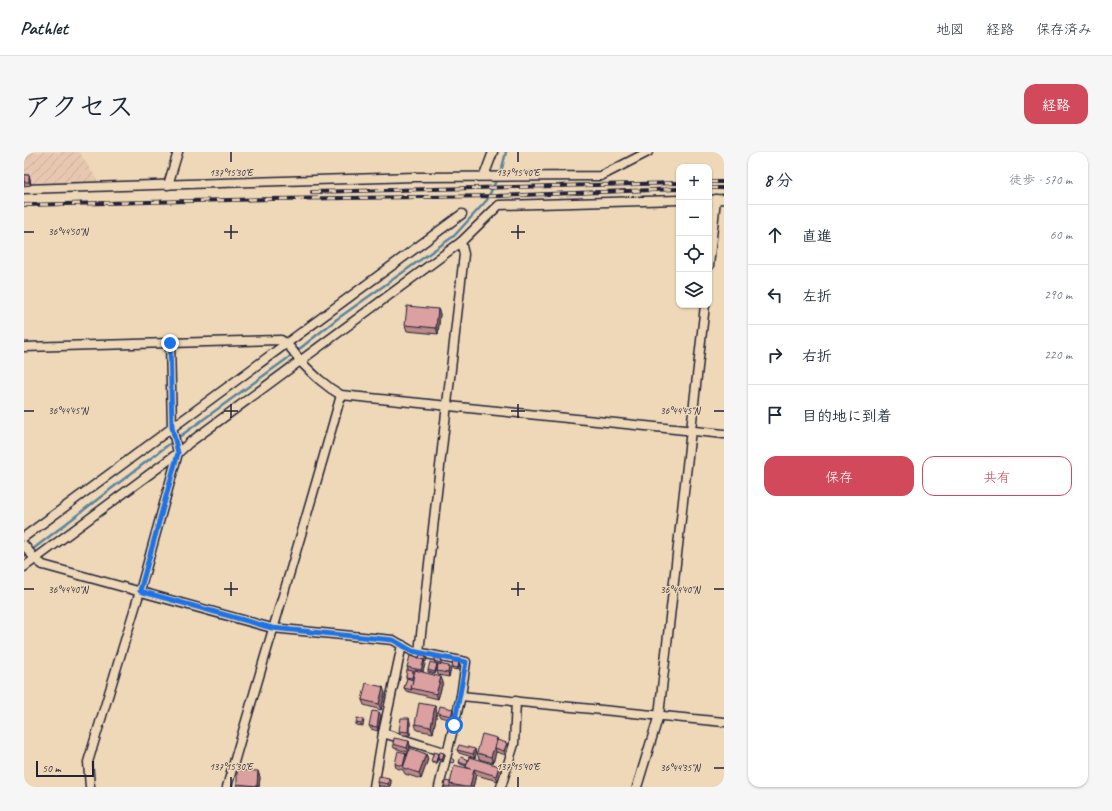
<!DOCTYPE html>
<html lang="ja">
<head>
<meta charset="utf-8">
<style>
	:root { --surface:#fff; --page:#f6f6f7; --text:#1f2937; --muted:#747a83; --line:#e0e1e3; --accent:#d1495b }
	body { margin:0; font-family:Caveat,"Klee One",sans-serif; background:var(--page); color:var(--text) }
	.controls { position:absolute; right:12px; top:12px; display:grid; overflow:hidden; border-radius:8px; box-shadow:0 1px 3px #0004 }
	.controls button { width:36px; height:36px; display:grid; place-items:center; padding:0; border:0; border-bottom:1px solid var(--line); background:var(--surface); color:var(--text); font:20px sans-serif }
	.scale { position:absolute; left:12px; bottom:10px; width:58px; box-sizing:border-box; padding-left:4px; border:2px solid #22223b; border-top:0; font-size:11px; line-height:14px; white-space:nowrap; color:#22223b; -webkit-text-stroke:3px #eed8b7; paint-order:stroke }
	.stop { position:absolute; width:12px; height:12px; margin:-9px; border:3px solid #1a73e8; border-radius:50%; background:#fff }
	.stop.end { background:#1a73e8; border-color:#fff; box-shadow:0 1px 4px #0008 }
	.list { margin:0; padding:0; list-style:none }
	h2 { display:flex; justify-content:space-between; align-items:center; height:52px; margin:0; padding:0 16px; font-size:17px }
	h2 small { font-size:13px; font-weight:400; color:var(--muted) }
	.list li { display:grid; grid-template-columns:26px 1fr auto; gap:12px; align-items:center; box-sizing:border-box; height:60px; padding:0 16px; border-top:1px solid var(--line) }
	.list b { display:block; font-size:15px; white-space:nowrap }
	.list em { font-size:13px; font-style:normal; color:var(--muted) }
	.actions { display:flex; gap:8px; padding:12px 16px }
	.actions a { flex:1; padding:9px 0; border:1px solid var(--accent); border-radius:12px; text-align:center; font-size:14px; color:var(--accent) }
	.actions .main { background:var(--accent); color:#fff }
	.icon { flex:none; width:22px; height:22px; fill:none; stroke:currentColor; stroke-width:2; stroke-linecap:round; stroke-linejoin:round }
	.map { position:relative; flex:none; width:700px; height:635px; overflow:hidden; border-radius:12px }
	header { display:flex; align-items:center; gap:24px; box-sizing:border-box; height:56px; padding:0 20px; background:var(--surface); border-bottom:1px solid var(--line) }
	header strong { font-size:19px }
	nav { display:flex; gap:22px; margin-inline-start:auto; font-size:14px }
	.intro { display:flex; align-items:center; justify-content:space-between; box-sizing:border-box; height:96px; padding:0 24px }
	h1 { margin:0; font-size:28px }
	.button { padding:10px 18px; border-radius:12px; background:var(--accent); color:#fff; font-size:14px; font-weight:700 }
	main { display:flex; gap:24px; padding:0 24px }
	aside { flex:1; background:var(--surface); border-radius:12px; box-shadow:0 1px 3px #0004 }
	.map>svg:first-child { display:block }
	.industrial { fill:url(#industrial-furrows) }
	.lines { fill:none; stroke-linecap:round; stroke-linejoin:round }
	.stream { stroke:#5a849e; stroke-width:2.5 }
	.minor-casing { stroke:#22223b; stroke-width:11 }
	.minor { stroke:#eed8b7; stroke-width:8 }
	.rail-casing { stroke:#22223b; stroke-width:4 }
	.rail { stroke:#eed8b7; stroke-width:2.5; stroke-dasharray:8; stroke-linecap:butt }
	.wall { fill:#bc8a89; stroke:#22223b; fill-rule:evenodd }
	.shaded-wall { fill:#99706f; stroke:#22223b }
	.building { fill:#dba09f; stroke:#22223b }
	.route { stroke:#1a73e8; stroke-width:5 }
	.ticks { fill:none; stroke:#22223b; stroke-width:1.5 }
	.ticks-label { font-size:10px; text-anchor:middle; fill:#22223b; stroke:#eed8b7; stroke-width:3; stroke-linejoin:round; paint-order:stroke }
</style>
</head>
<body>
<header>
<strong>Pathlet</strong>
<nav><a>地図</a><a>経路</a><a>保存済み</a></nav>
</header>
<div class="intro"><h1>アクセス</h1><a class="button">経路</a></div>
<main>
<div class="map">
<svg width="700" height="635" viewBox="0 0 700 635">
	<defs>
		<pattern id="industrial-furrows" width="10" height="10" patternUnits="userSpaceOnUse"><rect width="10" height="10" fill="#e8c7b0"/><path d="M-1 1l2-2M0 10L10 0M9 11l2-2" fill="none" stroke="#c7ab98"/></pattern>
	</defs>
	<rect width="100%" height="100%" fill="#eed8b7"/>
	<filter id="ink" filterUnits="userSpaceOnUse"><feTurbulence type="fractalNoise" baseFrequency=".025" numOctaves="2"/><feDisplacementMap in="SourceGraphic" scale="8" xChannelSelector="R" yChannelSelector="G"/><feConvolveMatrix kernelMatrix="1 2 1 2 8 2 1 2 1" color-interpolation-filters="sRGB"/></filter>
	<g filter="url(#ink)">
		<path class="industrial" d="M0 0H55L76 32 0 35Z"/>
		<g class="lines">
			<path class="stream" d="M0 404 144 293 264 206 313 167 430 84 463 48 478 16 482 0"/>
			<g class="minor-casing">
				<g id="minor">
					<path d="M460 24 469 0"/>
					<path d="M144 33 154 0"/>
					<path d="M0 37 391 25 577 24 624 0"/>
					<path d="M685 48 700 47"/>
					<path d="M685 114 692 47"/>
					<path d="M0 195 257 188C267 193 271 203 278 211 290 223 301 234 317 243L700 282"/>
					<path d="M0 385 438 62"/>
					<path d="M0 393 11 407 19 413 248 476 369 488 388 499 442 510 437 544 415 635"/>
					<path d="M0 415 154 301 165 291 437 90"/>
					<path d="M395 500 440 102 437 90 475 53 655 48"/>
					<path d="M437 544 700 570"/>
					<path d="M359 581 378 493"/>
					<path d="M66 635 64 610 116 439 154 301 148 275 146 191"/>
					<path d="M203 635C240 504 281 374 317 243"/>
					<path d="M350 635 359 581 423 601"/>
					<path d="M477 635 490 592 492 549"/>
					<path d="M613 635 635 563 681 153"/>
				</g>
			</g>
			<use href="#minor" class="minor"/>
			<g class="rail-casing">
				<g id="rail">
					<path d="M685 30H700"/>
					<path d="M685 36H700"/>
					<path d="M288 40 655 31"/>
					<path d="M0 53 247 47 474 44 655 37"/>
				</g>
			</g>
			<use href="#rail" class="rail"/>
		</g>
		<g class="wall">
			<path d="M0 23H5L6 27 7 33 0 34Z"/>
			<path d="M414 157 416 162 414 182 383 179 381 173Z"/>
			<path d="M403 505 402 510 400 509 401 512 399 520 419 530 414 547 382 539 380 536 383 527 382 525 384 518 383 515 395 507ZM389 520H391L389 528H388L389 521Z"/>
			<path d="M418 507V508L417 512 427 517 425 525 414 523 413 519 414 512 411 511 410 509Z"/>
			<path d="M435 510 436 512 434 518 428 517V515Z"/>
			<path d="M413 512 414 514 411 522 404 520V518Z"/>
			<path d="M361 541 357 558 340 553 338 548Z"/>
			<path d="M411 554 413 560 409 581 393 578 391 572Z"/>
			<path d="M429 557 430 561 429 568 416 565 414 561Z"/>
			<path d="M357 564 354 579 347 577 345 574Z"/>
			<path d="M340 569 339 574 332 573V571Z"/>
			<path d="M386 570V583H377L375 579Z"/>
			<path d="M473 586V588L484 594 482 603 472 600 469 611 455 607 453 601Z"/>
			<path d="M369 592 386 593 385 598 402 602 404 607 397 627 381 622 379 618 372 616 371 612 382 601 383 604 384 600 370 596Z"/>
			<path d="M433 598 452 601 451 606 435 601Z"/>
			<path d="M414 601 415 603 412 612 408 611 407 609Z"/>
			<path d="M420 601 421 603 419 610 415 609 414 607Z"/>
			<path d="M444 608 475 614 477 619 474 629 452 623 449 635H420L442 616V614L436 612 435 610Z"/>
			<path d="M236 625 235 635H214L213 632Z"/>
			<path d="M365 626 367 630 366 635 355 634 354 630Z"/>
		</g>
		<g class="shaded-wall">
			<path d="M5 23 6 27 7 33 5 30Z"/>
			<path d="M414 157 416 162 414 182 412 176Z"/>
			<path d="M400 508 401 512 398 522 397 518Z"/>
			<path d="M435 510 436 512 434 518V516Z"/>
			<path d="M413 512 414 514 411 522V520Z"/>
			<path d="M425 514 427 517 425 525 424 521Z"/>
			<path d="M417 525 419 530 414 547 412 542Z"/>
			<path d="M359 535 361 541 357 558 355 552Z"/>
			<path d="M411 554 413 560 409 581 407 575Z"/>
			<path d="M429 557 430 561 429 568 427 564Z"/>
			<path d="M355 560 357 564 354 579 353 575Z"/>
			<path d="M385 566 386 570V583L384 580Z"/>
			<path d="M473 586 475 592 471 596 472 600 469 611 467 605Z"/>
			<path d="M385 589 386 593 385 600 383 596Z"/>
			<path d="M483 591 484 594 482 603 480 599Z"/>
			<path d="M451 597 452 601 451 606 449 602Z"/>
			<path d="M382 601 383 605 381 617 379 614Z"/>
			<path d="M414 601 415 603 412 612V610Z"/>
			<path d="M420 601 421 603 419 610 418 608Z"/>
			<path d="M402 602 404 607 397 627 395 621Z"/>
			<path d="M475 614 477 619 474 629 472 624Z"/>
			<path d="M450 617 452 623 449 635H446Z"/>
			<path d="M234 619 236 625 235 635H233V634Z"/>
			<path d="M365 626 367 630 366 635 364 632Z"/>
		</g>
		<g class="building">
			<rect x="0" y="23" width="5" height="7"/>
			<path d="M383 154 414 157 412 176 381 173Z"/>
			<path d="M396 502 402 503 401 508 395 507Z"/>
			<path d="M386 504 400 508 397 518 383 515Z"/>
			<path d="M411 505 418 507 416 511 410 509Z"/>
			<path d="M429 509 435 510 434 516 428 515Z"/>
			<path d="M406 510 413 512 411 520 404 518Z"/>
			<path d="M414 512 425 514 424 521 413 519Z"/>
			<path d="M383 518 389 519 388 526 382 525Z"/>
			<path d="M391 518 417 525 412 542 387 536Z"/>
			<path d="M383 526 389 528 387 536 388 538 380 536Z"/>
			<path d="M342 531 359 535 355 552 338 548Z"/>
			<path d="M395 551 411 554 407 575 391 572Z"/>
			<path d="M416 554 429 557 427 564 414 561Z"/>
			<path d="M348 559 355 560 353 575 345 574Z"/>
			<path d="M333 566 339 567 338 572 332 571Z"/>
			<path d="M377 566H385L384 580 375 579Z"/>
			<path d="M458 582 473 586 467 605 453 601Z"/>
			<path d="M370 586 385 589 383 596 369 592Z"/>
			<path d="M473 588 483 591 480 599 471 596Z"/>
			<path d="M435 593 451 597 449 602 433 598Z"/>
			<path d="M386 596 402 602 395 621 379 616Z"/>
			<path d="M374 599 382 601 379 614 371 612Z"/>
			<path d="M410 600 414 601 412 610 407 609Z"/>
			<path d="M416 600 420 601 418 608 414 607Z"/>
			<path d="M437 605 444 608 443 613 435 610Z"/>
			<path d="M445 605 475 614 472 624 450 617 446 635H441L426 632 430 613 447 617 442 615Z"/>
			<path d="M427 606 430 608 429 611 426 610Z"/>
			<path d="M213 618 234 619 233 634 213 632Z"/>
			<path d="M355 624 365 626 364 632 354 630Z"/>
			<path d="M421 629 426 630V635H420Z"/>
		</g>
	</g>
	<g class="lines" filter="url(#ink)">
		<path class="route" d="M146 191 148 275 154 301 116 439 248 476 369 488 388 499 442 510 430 573"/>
	</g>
	<path class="ticks" d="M207 0V10M494 0V10M207 73V87M494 73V87M0 80H10M200 80H214M487 80H501M207 252V266M494 252V266M0 259H10M200 259H214M487 259H501M690 259H700M207 430V444M494 430V444M0 437H10M200 437H214M487 437H501M690 437H700M690 616H700M207 625V635M494 625V635"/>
	<g class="ticks-label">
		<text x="207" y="24">137°15'30"E</text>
		<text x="494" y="24">137°15'40"E</text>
		<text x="44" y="83">36°44'50"N</text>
		<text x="44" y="262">36°44'45"N</text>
		<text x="656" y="262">36°44'45"N</text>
		<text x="44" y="441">36°44'40"N</text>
		<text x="656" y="441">36°44'40"N</text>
		<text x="207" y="618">137°15'30"E</text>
		<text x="494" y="618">137°15'40"E</text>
		<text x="656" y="619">36°44'35"N</text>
	</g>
</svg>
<div class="controls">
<button>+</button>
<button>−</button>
<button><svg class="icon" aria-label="locate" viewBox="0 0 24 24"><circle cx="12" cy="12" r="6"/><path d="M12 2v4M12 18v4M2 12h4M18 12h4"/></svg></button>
<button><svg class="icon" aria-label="layers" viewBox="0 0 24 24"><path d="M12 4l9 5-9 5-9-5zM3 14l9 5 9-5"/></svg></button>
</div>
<div class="scale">50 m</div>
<div class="stop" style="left:430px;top:573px"></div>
<div class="stop end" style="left:146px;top:191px"></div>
</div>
<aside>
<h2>8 分<small>徒歩 · 570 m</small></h2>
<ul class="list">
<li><svg class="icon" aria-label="ahead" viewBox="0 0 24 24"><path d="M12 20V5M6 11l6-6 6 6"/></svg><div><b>直進</b></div><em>60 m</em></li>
<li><svg class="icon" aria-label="left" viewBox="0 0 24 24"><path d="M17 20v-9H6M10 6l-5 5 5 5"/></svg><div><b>左折</b></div><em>290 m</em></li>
<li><svg class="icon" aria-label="right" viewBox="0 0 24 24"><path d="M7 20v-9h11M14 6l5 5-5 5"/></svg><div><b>右折</b></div><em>220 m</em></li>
<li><svg class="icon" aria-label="arrive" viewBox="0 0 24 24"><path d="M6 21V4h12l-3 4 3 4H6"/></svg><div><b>目的地に到着</b></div></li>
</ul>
<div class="actions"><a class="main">保存</a><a>共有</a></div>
</aside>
</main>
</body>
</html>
